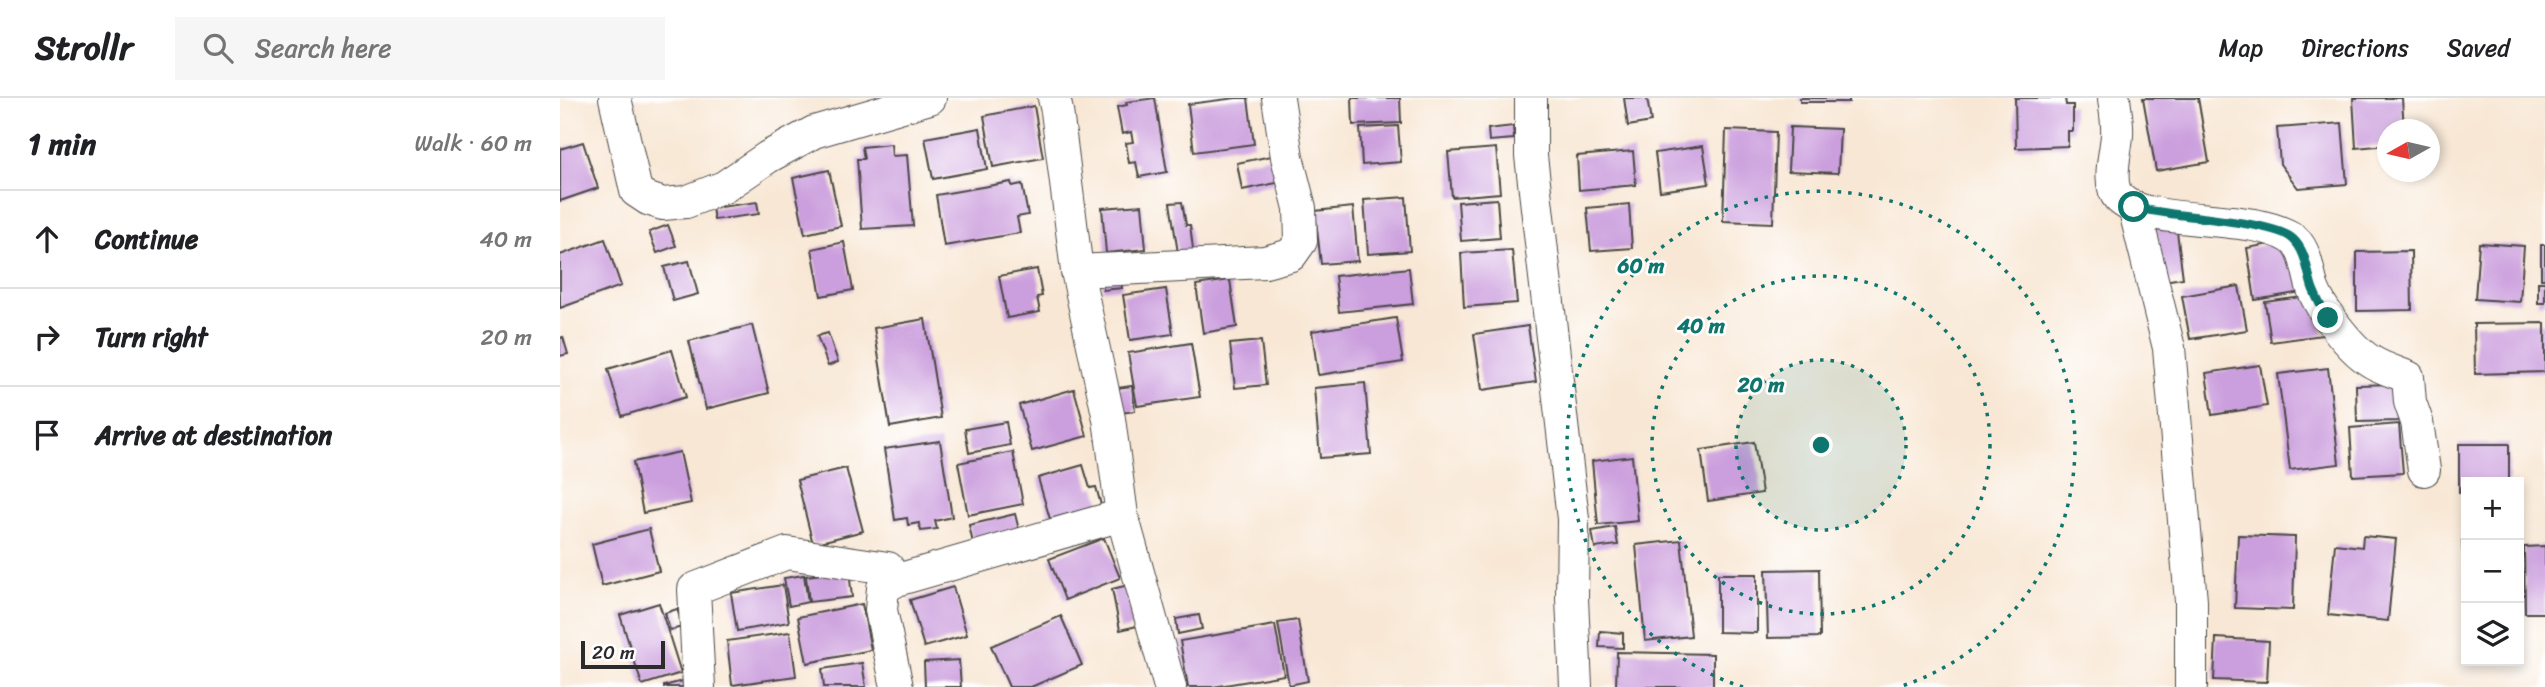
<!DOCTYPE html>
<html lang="en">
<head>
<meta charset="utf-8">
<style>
	:root { --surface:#fff; --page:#f6f6f6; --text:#202124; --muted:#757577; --line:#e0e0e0 }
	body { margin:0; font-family:Sriracha,sans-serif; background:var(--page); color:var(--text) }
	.controls { position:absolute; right:21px; bottom:21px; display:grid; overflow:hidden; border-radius:0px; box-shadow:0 4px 10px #0003 }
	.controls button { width:63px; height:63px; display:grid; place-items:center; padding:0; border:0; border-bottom:2px solid var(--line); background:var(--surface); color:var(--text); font:35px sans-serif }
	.compass { position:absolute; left:1817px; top:21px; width:63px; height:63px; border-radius:50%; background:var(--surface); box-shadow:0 4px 10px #0003; rotate:262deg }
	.scale { position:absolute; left:21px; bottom:18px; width:84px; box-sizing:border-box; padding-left:7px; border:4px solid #2b2b2b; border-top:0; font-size:19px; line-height:24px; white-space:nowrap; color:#2b2b2b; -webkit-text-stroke:5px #fff; paint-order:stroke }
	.stop { position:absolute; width:21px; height:21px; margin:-16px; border:5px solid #0f766e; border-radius:50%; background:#fff }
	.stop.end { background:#0f766e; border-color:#fff; box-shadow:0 2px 7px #0008 }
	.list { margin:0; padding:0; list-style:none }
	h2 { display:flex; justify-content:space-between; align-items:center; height:91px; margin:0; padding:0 28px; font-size:30px }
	h2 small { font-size:23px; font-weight:400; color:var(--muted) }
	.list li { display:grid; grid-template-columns:46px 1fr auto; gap:21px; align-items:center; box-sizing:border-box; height:98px; padding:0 28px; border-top:2px solid var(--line) }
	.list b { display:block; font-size:26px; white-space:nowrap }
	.list em { font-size:23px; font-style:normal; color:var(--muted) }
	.icon { flex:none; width:38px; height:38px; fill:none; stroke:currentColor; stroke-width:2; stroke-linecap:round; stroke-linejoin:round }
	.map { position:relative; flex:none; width:1985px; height:589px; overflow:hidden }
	header { display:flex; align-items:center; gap:42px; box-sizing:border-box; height:98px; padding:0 35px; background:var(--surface); border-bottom:2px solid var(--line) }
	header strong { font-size:33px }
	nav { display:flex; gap:38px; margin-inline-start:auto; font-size:24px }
	.search { width:490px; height:63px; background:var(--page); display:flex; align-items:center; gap:18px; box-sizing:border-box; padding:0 24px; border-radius:0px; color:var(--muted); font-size:26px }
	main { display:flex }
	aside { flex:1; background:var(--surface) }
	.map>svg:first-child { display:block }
	.building { fill:#cb9edd }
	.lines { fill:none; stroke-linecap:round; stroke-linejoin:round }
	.minor-casing { stroke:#4a4744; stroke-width:34 }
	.minor { stroke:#fff; stroke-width:32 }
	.route { stroke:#0f766e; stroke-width:9 }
	.ring { fill:none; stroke:#0f766e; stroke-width:3.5; stroke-dasharray:3.5 7 }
	.centre { fill:#0f766e; stroke:#fff; stroke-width:3.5 }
	.ring-label { font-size:21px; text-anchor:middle; font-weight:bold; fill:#0f766e; stroke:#fff; stroke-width:5; stroke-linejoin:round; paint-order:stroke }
</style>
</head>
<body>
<header>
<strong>Strollr</strong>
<div class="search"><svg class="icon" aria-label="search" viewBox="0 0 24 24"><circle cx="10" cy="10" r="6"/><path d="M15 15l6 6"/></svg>Search here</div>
<nav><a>Map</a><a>Directions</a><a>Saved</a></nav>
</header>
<main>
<aside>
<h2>1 min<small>Walk · 60 m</small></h2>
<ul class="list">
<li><svg class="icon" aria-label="ahead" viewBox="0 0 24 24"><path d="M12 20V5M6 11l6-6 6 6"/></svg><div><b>Continue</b></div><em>40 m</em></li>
<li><svg class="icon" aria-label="right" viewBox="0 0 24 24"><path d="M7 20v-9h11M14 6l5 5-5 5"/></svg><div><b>Turn right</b></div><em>20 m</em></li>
<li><svg class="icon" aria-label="arrive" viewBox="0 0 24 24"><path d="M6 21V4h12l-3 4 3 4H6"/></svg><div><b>Arrive at destination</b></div></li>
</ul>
</aside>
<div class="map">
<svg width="1985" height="589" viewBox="0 0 1985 589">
	<rect width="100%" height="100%" fill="#fff"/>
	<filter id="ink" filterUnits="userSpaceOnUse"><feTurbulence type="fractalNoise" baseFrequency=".0143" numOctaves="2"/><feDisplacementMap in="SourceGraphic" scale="14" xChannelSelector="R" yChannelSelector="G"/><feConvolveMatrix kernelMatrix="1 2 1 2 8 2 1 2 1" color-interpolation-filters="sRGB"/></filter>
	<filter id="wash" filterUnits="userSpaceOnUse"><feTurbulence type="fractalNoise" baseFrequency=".00686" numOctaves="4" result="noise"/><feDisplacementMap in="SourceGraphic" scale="28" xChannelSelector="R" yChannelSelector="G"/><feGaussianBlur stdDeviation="1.57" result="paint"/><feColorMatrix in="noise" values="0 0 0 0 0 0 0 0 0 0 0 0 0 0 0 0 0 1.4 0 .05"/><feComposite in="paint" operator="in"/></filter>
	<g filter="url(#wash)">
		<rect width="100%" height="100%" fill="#f8e7d4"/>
		<g id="blocks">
			<g class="building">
				<path d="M595 0 607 74 579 79 576 64 569 65 566 45 573 44 571 34 562 36 557 9 567 7 566 4Z"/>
				<path d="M676 0H688L694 46 634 54 628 6Z"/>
				<path d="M792 0H840L841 25 793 27Z"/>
				<path d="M1064 0H1087L1091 24 1068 28Z"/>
				<rect x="1240" y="0" width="49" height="4"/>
				<path d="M1455 0H1505L1506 7H1513V33H1508V48L1456 50Z"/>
				<path d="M1583 0H1638L1649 64 1596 73Z"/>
				<path d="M1793 0H1842L1844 32H1828V47L1796 50Z"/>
				<path d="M474 8 483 60 433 69 424 18Z"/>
				<path d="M1782 25 1787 86 1738 90 1720 66 1717 30Z"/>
				<path d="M838 28 841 64 802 67 800 30Z"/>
				<path d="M953 28 954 41 929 43 928 31Z"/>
				<path d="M1230 29 1280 31 1278 75 1228 73Z"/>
				<path d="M420 30 427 71 373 81 365 40Z"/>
				<path d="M1166 32 1216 34 1213 125 1163 123Z"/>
				<path d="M23 44 38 90 0 103V51Z"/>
				<path d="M331 46 332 58 347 57 353 128 302 131 297 61H304L302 49Z"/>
				<path d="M1143 48 1149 86 1100 93 1095 55Z"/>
				<path d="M936 50 940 95 892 99 888 54Z"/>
				<path d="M1073 53 1076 87 1019 92 1017 58Z"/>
				<path d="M721 56 726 83 682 92 677 65Z"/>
				<path d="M269 72 281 128 245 136 233 80Z"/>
				<path d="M451 84 452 88 462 86 468 117 457 119 460 135 384 148 376 97Z"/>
				<path d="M846 99 850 153 808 156 804 102Z"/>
				<path d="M937 101 940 140 901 143 898 104Z"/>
				<path d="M197 104 199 116 154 122 152 110Z"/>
				<path d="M622 104 626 127H630L634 159 619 161 610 105Z"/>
				<path d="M1069 106 1072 150 1031 153 1027 110Z"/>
				<path d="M582 107 586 151 546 155 542 110Z"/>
				<path d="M793 109 798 163 761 166 755 113Z"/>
				<path d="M1616 126 1623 180 1603 183 1596 128Z"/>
				<path d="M108 127 116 148 97 155 89 134Z"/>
				<path d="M1745 140 1753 192 1695 202 1687 150Z"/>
				<path d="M45 141 61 188 0 210V157Z"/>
				<path d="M284 144 293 192 261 198 252 151Z"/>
				<path d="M1919 145 1964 148 1960 204 1915 201Z"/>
				<rect x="1981" y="147" width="4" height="34"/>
				<path d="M952 152 957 205 904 209 901 155Z"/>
				<path d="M1851 153 1852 212 1797 213V154Z"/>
				<path d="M129 163 138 196 113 203 104 169Z"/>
				<path d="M849 170 853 206 779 214 775 178Z"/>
				<path d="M477 171 482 198 477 199 480 214 447 220 439 178Z"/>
				<path d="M561 179 562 190 543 192 542 180Z"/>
				<path d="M670 182 677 229 643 235 636 187Z"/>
				<rect x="1978" y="184" width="7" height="21"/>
				<path d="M1679 188 1687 232 1630 241 1622 198Z"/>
				<path d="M606 191 613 236 570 242 563 197Z"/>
				<path d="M1757 197 1763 237 1711 244 1705 204Z"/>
				<path d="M836 220 843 264 758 277 752 233Z"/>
				<path d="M365 221 381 320 330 329 314 230Z"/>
				<path d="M1985 225V274L1915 276 1914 226Z"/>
				<path d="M192 227 209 295 146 311 129 243Z"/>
				<path d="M968 228 976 284 922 292 914 236Z"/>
				<path d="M268 235 278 264 268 268 257 238Z"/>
				<path d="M3 239 8 256 0 258V240Z"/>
				<path d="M701 243 706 287 675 290 670 246Z"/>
				<path d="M631 245 640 299 577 308 568 255Z"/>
				<path d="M112 252 126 299 62 318 48 271Z"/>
				<path d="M1700 267 1707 308 1652 317 1646 275Z"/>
				<path d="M1768 270 1779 366 1730 372 1718 276Z"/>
				<path d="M805 285 811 356 760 360 754 290Z"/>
				<path d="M1838 286 1839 323 1797 324 1796 287Z"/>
				<path d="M572 288 575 313 560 315 557 290Z"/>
				<path d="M514 291 527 338 472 353 459 307Z"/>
				<path d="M446 324 450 347 409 355 405 331Z"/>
				<path d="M1839 326 1843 375 1793 378 1790 330Z"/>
				<path d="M380 343 392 419 375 423 377 431 361 433 359 425 348 427 347 420 335 422 324 351Z"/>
				<path d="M1194 344 1202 395 1148 403 1141 352Z"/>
				<path d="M1899 346H1949V384H1906V394H1899Z"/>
				<path d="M120 354 131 405 83 415 73 364Z"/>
				<path d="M453 354 463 406 408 417 398 365Z"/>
				<path d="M1072 358 1078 423 1038 427 1032 363Z"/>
				<path d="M523 367 530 390 536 389 541 407 490 421 478 380Z"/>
				<path d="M286 370 303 433 253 446 237 382Z"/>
				<path d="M455 416 461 440 414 450 409 427Z"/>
				<path d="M1055 429 1058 447 1035 450 1032 433Z"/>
				<path d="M89 431 99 473 42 488 32 446Z"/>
				<path d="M1678 437 1735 439 1733 512 1675 510Z"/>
				<path d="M1803 438 1836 441 1828 523 1768 517 1775 446 1802 449Z"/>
				<path d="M544 440 560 480 505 502 489 461Z"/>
				<path d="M1121 442 1131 538 1085 543 1076 447Z"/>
				<path d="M1902 443H1906V468H1904Z"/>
				<path d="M1985 448V515H1965L1964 449Z"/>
				<path d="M1259 471 1260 539 1208 540 1206 472Z"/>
				<path d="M289 473 292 499 249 504 246 478Z"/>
				<path d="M1158 476H1197V535L1158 534Z"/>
				<path d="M244 477 248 504 229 508 224 480Z"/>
				<path d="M577 485 586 526 560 532 552 491Z"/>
				<path d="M223 487 229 524 177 533 171 495Z"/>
				<path d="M393 489 407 537 364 549 350 502Z"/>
				<path d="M99 505 121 575 82 587 60 517Z"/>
				<path d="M302 506 311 552 247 565 238 519Z"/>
				<path d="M117 511 123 529 110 532 105 515Z"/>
				<path d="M639 517 642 531 618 536 616 521Z"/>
				<path d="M501 518 522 567 471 589H449L431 548Z"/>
				<path d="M738 522 748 583 729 587 718 525Z"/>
				<path d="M715 527 724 577 653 589H628L620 543Z"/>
				<path d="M1040 533 1063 535V550L1039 549Z"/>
				<path d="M230 534 236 578 172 587 167 543Z"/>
				<path d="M1656 540 1709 543 1707 584 1654 582Z"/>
				<path d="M1057 554 1153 556V589H1056Z"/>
				<path d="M399 562 401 589H365L364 564Z"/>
				<path d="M302 565 306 589H264L262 571Z"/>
				<path d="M126 582 128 589H104V588Z"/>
			</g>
		</g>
	</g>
	<g filter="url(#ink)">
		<use href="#blocks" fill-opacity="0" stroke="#4a4744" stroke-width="2"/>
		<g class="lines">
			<g class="minor-casing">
				<g id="minor">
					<path d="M55 0 76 93 88 101 103 106 126 104 164 89 208 59 254 34 370 0"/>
					<path d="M494 0 497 13 517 173 549 321 562 417 610 589"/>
					<path d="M971 0V58L1013 421 1012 500 1016 589"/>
					<path d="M1554 0C1555 12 1558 25 1557 37 1556 55 1546 85 1559 100 1587 129 1689 114 1730 139 1747 149 1747 174 1753 191 1761 212 1790 250 1809 262 1820 270 1836 274 1848 279L1850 304 1857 324 1864 372"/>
					<path d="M1574 109 1609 250 1631 503V589"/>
					<path d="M517 173 705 164 731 157 741 143 740 110 727 59 718 0"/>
					<path d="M139 589 134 491 227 455 328 470"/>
					<path d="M337 589 321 512 323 490 337 482 562 417"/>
				</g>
			</g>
			<use href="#minor" class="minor"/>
		</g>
	</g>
	<g class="lines" filter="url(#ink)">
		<path class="route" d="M1574 109C1607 119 1713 122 1733 141 1747 154 1747 175 1753 191 1757 201 1762 211 1768 220"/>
	</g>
	<circle cx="1261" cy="347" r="85" fill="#0f766e" fill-opacity=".12"/>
	<g class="ring">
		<circle cx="1261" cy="347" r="85"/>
		<circle cx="1261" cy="347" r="169"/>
		<path d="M1183 589A254 254 0 1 1 1339 589"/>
	</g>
	<circle cx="1261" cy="347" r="10" class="centre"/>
	<g class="ring-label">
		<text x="1081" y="175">60 m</text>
		<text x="1141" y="235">40 m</text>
		<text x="1201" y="294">20 m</text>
	</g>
</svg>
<div class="controls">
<button>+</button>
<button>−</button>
<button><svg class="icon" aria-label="layers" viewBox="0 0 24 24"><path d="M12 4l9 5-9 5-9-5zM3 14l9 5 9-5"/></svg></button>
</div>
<svg class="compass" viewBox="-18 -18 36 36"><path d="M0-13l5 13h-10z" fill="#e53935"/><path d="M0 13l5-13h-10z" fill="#757577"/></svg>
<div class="scale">20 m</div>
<div class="stop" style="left:1574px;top:109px"></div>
<div class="stop end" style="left:1768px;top:220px"></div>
</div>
</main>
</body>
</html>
